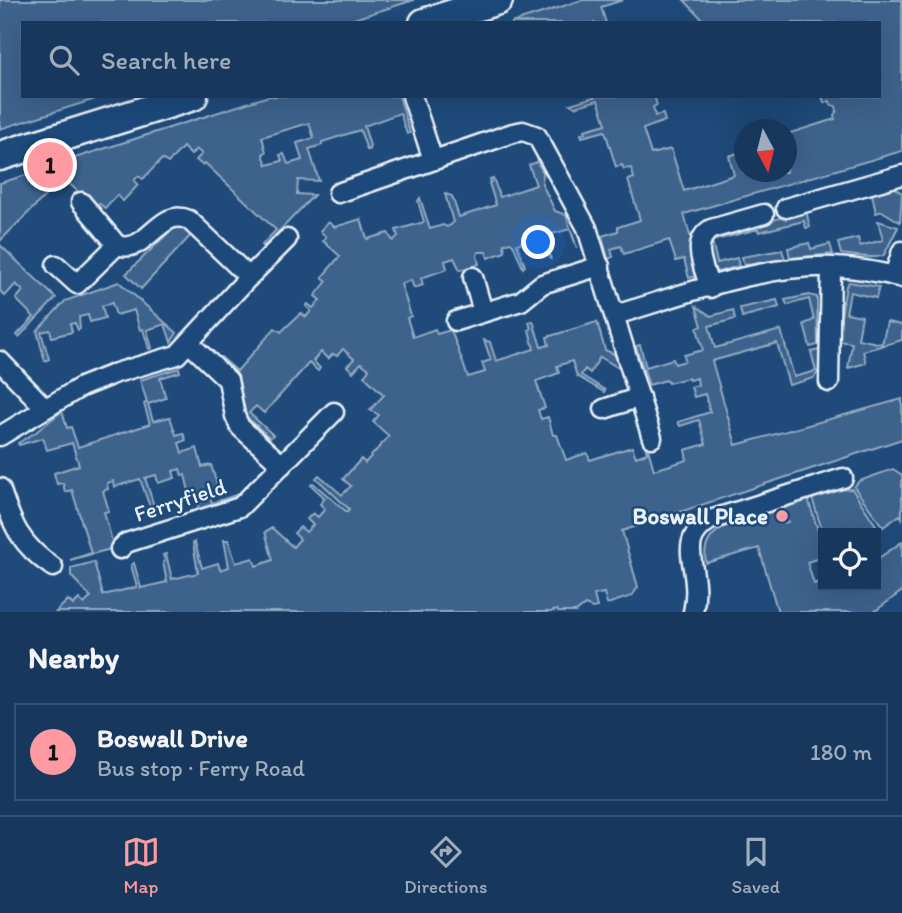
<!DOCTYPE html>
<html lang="en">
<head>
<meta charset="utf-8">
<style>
	:root { --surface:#17385c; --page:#244365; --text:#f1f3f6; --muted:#9eacbb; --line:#365272; --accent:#ff9aa2 }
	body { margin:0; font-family:Itim,sans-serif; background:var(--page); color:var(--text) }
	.controls { position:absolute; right:21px; bottom:21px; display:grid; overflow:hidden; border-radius:0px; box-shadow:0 7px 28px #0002 }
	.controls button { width:63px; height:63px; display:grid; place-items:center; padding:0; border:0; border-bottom:2px solid var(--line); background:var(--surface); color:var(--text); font:35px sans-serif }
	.compass { position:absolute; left:734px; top:119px; width:63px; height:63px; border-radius:50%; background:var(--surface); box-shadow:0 7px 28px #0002; rotate:173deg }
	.you { position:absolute; left:539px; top:243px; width:24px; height:24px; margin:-18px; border:5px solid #fff; border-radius:50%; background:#1a73e8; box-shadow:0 0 0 10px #1a73e833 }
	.badge { display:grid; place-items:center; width:46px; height:46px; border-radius:50%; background:var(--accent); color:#111; font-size:23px; font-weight:700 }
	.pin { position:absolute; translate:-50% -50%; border:4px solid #fff; box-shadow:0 2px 7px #0006 }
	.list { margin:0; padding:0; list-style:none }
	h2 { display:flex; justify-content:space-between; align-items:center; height:91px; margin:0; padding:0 28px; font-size:30px }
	h2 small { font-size:23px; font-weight:400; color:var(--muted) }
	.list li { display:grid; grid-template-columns:46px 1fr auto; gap:21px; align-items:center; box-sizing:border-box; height:98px; margin:0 14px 14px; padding:0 14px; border:2px solid var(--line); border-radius:0px }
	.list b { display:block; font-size:26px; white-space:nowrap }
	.list p { margin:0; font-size:23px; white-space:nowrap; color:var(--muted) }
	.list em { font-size:23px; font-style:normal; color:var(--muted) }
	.icon { flex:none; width:38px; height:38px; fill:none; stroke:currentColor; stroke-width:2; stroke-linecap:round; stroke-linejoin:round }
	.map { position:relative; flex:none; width:902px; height:612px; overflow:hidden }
	.search { position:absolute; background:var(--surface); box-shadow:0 7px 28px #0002; left:21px; right:21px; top:21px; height:77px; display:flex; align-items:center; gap:18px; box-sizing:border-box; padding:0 24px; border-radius:0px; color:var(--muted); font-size:26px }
	.sheet { height:203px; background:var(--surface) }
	nav { display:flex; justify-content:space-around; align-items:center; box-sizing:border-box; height:98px; border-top:2px solid var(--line); background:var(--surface); font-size:19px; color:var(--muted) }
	nav a { display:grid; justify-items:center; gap:4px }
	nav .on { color:var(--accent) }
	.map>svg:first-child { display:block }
	.green { fill:#3c628c; stroke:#92aac2; stroke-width:2; fill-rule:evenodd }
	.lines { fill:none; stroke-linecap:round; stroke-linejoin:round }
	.minor-casing { stroke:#e8f1f8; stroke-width:23 }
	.primary-casing { stroke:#e8f1f8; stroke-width:33 }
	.minor { stroke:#1f4a7a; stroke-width:18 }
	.primary { stroke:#1f4a7a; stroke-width:28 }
	.poi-dot { fill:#ff9aa2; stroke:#1f4a7a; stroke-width:2.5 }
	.labels { text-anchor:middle; stroke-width:5; stroke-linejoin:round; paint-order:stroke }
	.street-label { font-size:23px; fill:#e8f1f8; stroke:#1f4a7a }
	.poi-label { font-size:23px; font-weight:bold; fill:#e8f1f8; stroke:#1f4a7a; text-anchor:end }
</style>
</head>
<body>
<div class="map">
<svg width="902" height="612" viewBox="0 0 902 612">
	<rect width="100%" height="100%" fill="#1f4a7a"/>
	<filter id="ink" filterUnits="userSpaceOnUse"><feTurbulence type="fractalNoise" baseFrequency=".0143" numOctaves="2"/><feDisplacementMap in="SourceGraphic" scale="14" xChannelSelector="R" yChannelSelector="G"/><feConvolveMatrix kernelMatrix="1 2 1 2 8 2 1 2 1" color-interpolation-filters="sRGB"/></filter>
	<g filter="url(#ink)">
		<g class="green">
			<path d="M0 0H414L341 23H23V96H105L0 129Z"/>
			<path d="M582 0H623L601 7 606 23H511Z"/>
			<path d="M684 0H902V151L684 214 701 275 689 278 684 259 676 261 669 240 624 254 621 246 611 249 613 257 608 259 602 236 618 231V227L640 220 628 180 634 178 631 168 624 169 622 165 616 167 605 131 582 137 581 134 586 133 585 130 606 124 598 100 575 107 570 104 597 96H654L657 105 653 107 655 116 663 114 665 121 643 129 651 154 671 149 684 191 734 175 729 156 744 151V172H786L787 134 835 119 834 115 837 111 836 106 831 105 830 101 824 103 822 96H879V23H706Z"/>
			<path d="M269 96H399L410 133 407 134 400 113 364 126 370 146 369 150H367L360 130 322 142V145L309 149 319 181 298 180 297 194 314 195 264 247 262 245 276 230 205 163 202 165 196 160 202 154 196 149 191 155 183 147 168 163 162 159 143 179 138 176 134 181 138 185 123 201 117 195 105 208 99 203 95 207 50 166ZM309 123 314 138 297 143 302 160 288 164 284 154 280 155 282 161 267 165 263 154 266 152 262 137Z"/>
			<path d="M537 162 543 172 542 184 555 211 566 215 577 248 570 229 545 236 551 260C545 250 545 230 530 229L524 235 525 241 517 244 525 266 523 268 513 244 510 242 504 244 505 252 488 258 486 252H478L477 256 479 264 460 270 454 258 445 261 447 269 421 278 423 285 414 288 411 280 401 284 411 316 407 318 413 337 435 329 437 334 451 330 468 377 485 372 482 363 491 360 484 340 490 342 496 361 534 349 529 330 531 329 529 322 533 321 541 347 549 345 547 337 597 322 605 350 614 354 620 366 619 368 600 357 590 373 585 369 581 375 605 390 604 392 577 376 572 361 557 366 559 373 536 381 545 408 538 410 541 419 548 417 553 435H557L566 460 587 453 590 460 632 447 636 457 647 453 644 443 646 442 654 470 687 460 685 450 706 444 699 420 680 426 678 422 710 412 705 394 694 397 691 387 698 385 697 378 689 380 688 378 668 383 666 380 649 385 636 346 640 345 646 367 673 359 675 364 685 361 684 355 703 350 697 328 702 326 696 306 711 316 733 310 735 319 709 326 715 348 781 330 794 377 816 371 811 352 819 350 821 367 814 378 789 385 777 343 712 361 736 445 902 399V439L622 531 638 587 632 596 607 604 604 593 594 595 597 607 592 608 585 605 576 612H558L557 610 550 612H56L68 600 73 605 79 599 84 604 91 597 71 576V568L94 562 103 595 137 587 131 565 134 563 141 588 167 582 163 562 165 561 163 555 166 554 172 579 198 573 193 543 195 542 202 568 218 563 220 570 229 567 224 540H228L236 563 253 558 256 566 273 560 265 532 272 528 293 547 300 539 294 533 300 527 306 532 313 525 307 519 313 513 318 517 325 509 320 504 325 498 311 485 313 483 347 512 349 509 316 478 319 475 342 495 351 486 343 479 361 459 365 463 389 436 373 422 379 415 370 410 384 395 364 376 369 369 361 363 353 372 347 366 354 359 343 349 337 356 333 354 328 359 321 352 313 361 320 368 318 371 309 363 264 413 256 406 249 413 273 435 270 438 246 416 238 376 219 359 221 357 237 371 275 328 281 332 301 313 306 317 311 311 306 306 308 304 313 308 320 300 315 296 327 281 322 277 340 256 323 241 326 237 320 231 328 222 335 227 361 219 367 239 388 233 393 241 398 236 396 230 424 222 418 201 420 198 430 229 443 225 447 227 451 225 453 222 445 194 452 196 459 217 496 205 489 183 491 182 490 179 493 178 500 197 536 185 529 165Z"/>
			<path d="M36 172 45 176 55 186 0 241V183Z"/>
			<path d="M895 188 902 193 900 222 882 211 876 213 872 194Z"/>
			<path d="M806 211 810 227 806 228 804 221 759 232 758 229 712 241 717 263 737 258 739 266 718 272 712 269 705 248 710 237Z"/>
			<path d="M878 221 898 227 884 255C875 260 853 255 841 254L838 243 858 238 860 246 883 240Z"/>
			<path d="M176 227 183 228 191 235 141 289 126 274 168 233 166 230Z"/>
			<path d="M809 243 811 249 830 244 833 254 790 258 788 248Z"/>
			<path d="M0 245 56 298 19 337 17 335 34 317 16 299 23 291 16 284 5 296 0 291Z"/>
			<path d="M782 250 785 259 744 265 742 257Z"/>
			<path d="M119 282 177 333 171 342 165 324 147 330 152 348 149 349 143 329 140 330 134 310 116 315 112 303 102 306 105 318 90 322 88 315 79 317 80 329 78 330 75 323 70 324 72 332 52 337 50 330 41 332 49 359 45 361 37 331 65 301Z"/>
			<path d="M849 282 879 287 876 298 850 292 846 313 862 316 858 339 882 344 887 322 902 325V340L863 351 866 363 848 368 852 343 837 341 846 286Z"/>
			<path d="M809 295 817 297 818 345 810 347 804 324 814 320 809 299 787 305 785 300Z"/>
			<path d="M777 300 779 307 742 317 740 308Z"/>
			<path d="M179 368 180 372 160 378 166 398 148 404 153 421 170 417 176 435 183 433 186 440 179 443 182 453 197 448 202 467 211 465 219 491 209 494 212 503 242 493 240 498 200 513 195 494 190 495 185 475 182 476 180 469 173 471 175 478 158 483 156 475 145 478 154 506 150 507 140 479 114 487 113 481 107 483 108 489 103 491 109 511 104 512 114 548 70 560 91 553 72 490 65 492 63 483 57 484 54 473 79 465 72 443 47 450 43 438 19 445 18 443 36 432 62 411 67 428 71 427 78 447 150 424 144 404 147 402 140 380Z"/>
			<path d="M893 469 902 475V518L900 515 883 527 854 487 859 481Z"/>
			<path d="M852 489 879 530 874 533H823L812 498 835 490Z"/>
			<path d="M808 499 823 546V557L807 562 814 584 823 581V586H876V560L902 542V591L874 612H778L759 548 706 563C698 524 747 519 775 510L779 524 788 522 784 507Z"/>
		</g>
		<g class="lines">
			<g class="minor-casing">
				<g id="minor">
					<path d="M412 96 433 160"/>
					<path d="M338 193 513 133 523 131 537 136 587 228 652 438"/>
					<path d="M81 202 117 245"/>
					<path d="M786 208 902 175"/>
					<path d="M56 265 77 284 117 245C147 256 159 206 189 220L249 277"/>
					<path d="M894 276 902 251"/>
					<path d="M473 277 483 312"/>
					<path d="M710 288C704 268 690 242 711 229L764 214"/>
					<path d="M615 315C683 295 762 264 834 267 856 268 880 272 902 278"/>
					<path d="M456 321 521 301 542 284 600 266"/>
					<path d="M189 343 228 380 235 416 240 427 282 465"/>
					<path d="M0 361 45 408"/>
					<path d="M829 382 831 267"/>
					<path d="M604 409 640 397"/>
					<path d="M0 436 81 387 116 373 177 355 249 277 287 239"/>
					<path d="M0 488C12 524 20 545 53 567"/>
					<path d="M120 549 126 543 240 507 334 412"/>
					<path d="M693 612C695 603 696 594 695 584 693 556 681 539 710 520L843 478"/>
				</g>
			</g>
			<g class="primary-casing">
				<g id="primary">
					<path d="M424 23 498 0"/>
					<path d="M0 156 193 96"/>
				</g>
			</g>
			<use href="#minor" class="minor"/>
			<use href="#primary" class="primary"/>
		</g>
	</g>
	<circle class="poi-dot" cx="782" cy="516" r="7"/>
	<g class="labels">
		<g class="street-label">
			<text transform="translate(180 500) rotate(-18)" y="8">Ferryfield</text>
		</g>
		<g class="poi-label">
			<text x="768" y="524">Boswall Place</text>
		</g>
	</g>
</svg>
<div class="controls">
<button><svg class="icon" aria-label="locate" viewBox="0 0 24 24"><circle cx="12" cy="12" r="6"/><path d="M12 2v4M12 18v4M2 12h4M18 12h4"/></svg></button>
</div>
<svg class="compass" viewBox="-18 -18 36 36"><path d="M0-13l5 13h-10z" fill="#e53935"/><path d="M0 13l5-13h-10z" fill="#9eacbb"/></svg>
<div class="you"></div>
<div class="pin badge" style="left:50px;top:165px">1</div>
<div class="search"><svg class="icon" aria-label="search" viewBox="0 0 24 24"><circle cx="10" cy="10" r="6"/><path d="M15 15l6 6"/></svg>Search here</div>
</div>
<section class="sheet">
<h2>Nearby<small></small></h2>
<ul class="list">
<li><span class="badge">1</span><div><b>Boswall Drive</b><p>Bus stop · Ferry Road</p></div><em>180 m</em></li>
</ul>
</section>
<nav>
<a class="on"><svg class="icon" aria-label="map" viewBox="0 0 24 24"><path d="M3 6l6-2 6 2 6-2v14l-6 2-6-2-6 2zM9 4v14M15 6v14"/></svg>Map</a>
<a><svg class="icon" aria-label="directions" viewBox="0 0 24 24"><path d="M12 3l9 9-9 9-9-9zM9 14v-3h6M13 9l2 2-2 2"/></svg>Directions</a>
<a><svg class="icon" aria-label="saved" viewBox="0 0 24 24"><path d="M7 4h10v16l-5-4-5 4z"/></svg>Saved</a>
</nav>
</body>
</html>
